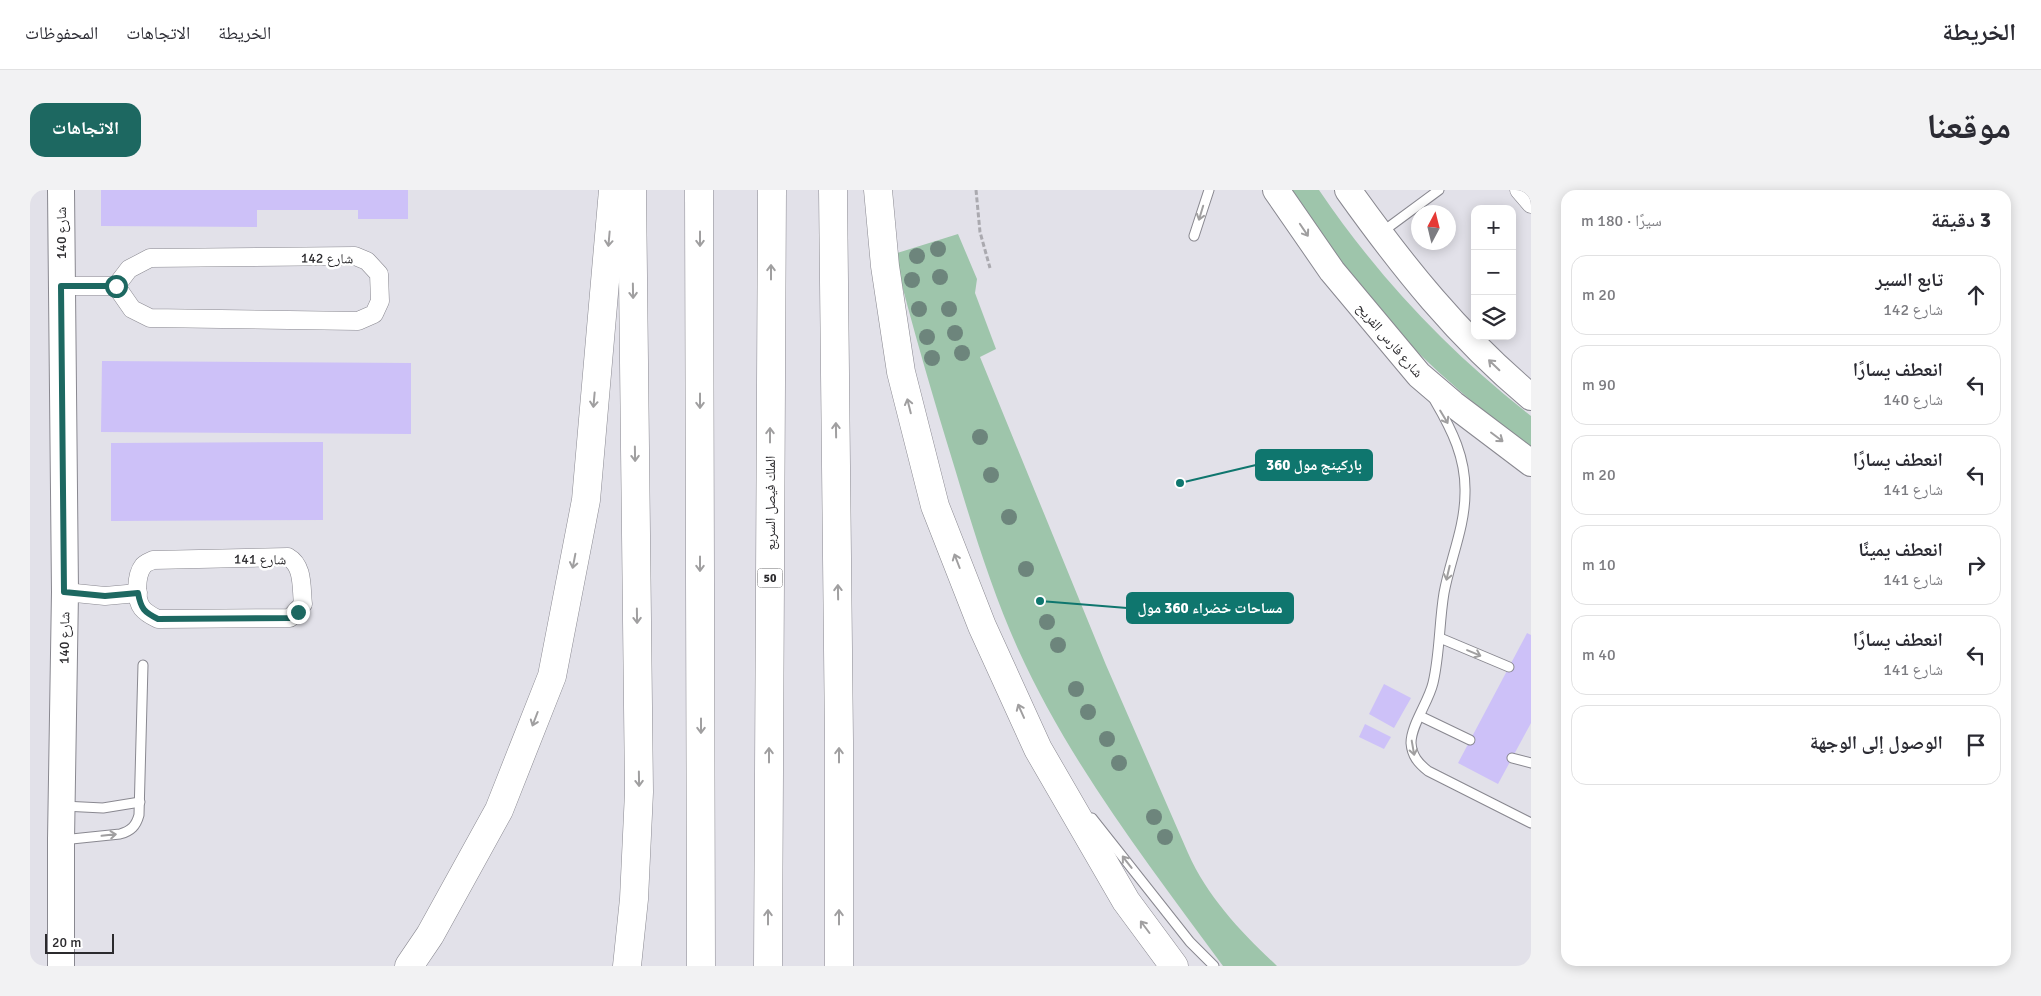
<!DOCTYPE html>
<html lang="ar">
<head>
<meta charset="utf-8">
<style>
	:root { --surface:#fff; --page:#f2f2f3; --text:#2b2b33; --muted:#7c7c81; --line:#e1e1e2; --accent:#1d6861 }
	body { margin:0; font-family:Signika,"Noto Naskh Arabic",sans-serif; background:var(--page); color:var(--text); direction:rtl }
	.controls { position:absolute; right:15px; top:15px; display:grid; overflow:hidden; border-radius:10px; box-shadow:0 2px 12px #0003 }
	.controls button { width:45px; height:45px; display:grid; place-items:center; padding:0; border:0; border-bottom:1px solid var(--line); background:var(--surface); color:var(--text); font:25px sans-serif }
	.compass { position:absolute; left:1381px; top:15px; width:45px; height:45px; border-radius:50%; background:var(--surface); box-shadow:0 2px 12px #0003; rotate:7deg }
	.scale { position:absolute; left:15px; bottom:12px; width:69px; box-sizing:border-box; padding-left:5px; border:2px solid #2b2a2d; border-top:0; font-size:14px; line-height:18px; white-space:nowrap; color:#2b2a2d; -webkit-text-stroke:4px #fff; paint-order:stroke }
	.stop { position:absolute; width:15px; height:15px; margin:-11px; border:4px solid #1d6861; border-radius:50%; background:#fff }
	.stop.end { background:#1d6861; border-color:#fff; box-shadow:0 1px 5px #0008 }
	.list { margin:0; padding:0; list-style:none }
	h2 { display:flex; justify-content:space-between; align-items:center; height:65px; margin:0; padding:0 20px; font-size:21px }
	h2 small { font-size:16px; font-weight:400; color:var(--muted) }
	.list li { display:grid; grid-template-columns:32px 1fr auto; gap:15px; align-items:center; box-sizing:border-box; height:80px; margin:0 10px 10px; padding:0 10px; border:1px solid var(--line); border-radius:15px }
	.list b { display:block; font-size:19px; white-space:nowrap }
	.list p { margin:0; font-size:16px; white-space:nowrap; color:var(--muted) }
	.list em { font-size:16px; font-style:normal; color:var(--muted) }
	.icon { flex:none; width:28px; height:28px; fill:none; stroke:currentColor; stroke-width:2; stroke-linecap:round; stroke-linejoin:round }
	.map { position:relative; flex:none; width:1501px; height:776px; overflow:hidden; direction:ltr; border-radius:15px }
	header { display:flex; align-items:center; gap:30px; box-sizing:border-box; height:70px; padding:0 25px; background:var(--surface); border-bottom:1px solid var(--line) }
	header strong { font-size:24px }
	nav { display:flex; gap:28px; margin-inline-start:auto; font-size:18px }
	.intro { display:flex; align-items:center; justify-content:space-between; box-sizing:border-box; height:120px; padding:0 30px }
	h1 { margin:0; font-size:35px }
	.button { padding:12px 22px; border-radius:15px; background:var(--accent); color:#fff; font-size:18px; font-weight:700 }
	main { display:flex; gap:30px; padding:0 30px }
	aside { flex:1; background:var(--surface); border-radius:15px; box-shadow:0 2px 12px #0003 }
	.map>svg:first-child { display:block }
	.green { fill:#9ec5ab }
	.building { fill:#cdc1f8 }
	.lines { fill:none; stroke-linecap:round; stroke-linejoin:round }
	.lane-casing { stroke:#898890; stroke-width:11 }
	.street-casing { stroke:#898890; stroke-width:19 }
	.secondary-casing { stroke:#898890; stroke-width:28 }
	.highway-casing { stroke:#898890; stroke-width:29 }
	.path { stroke:#aaa9af; stroke-width:3; stroke-dasharray:5 2.5; stroke-linecap:butt }
	.lane { stroke:#fff; stroke-width:9 }
	.street { stroke:#fff; stroke-width:18 }
	.secondary { stroke:#fff; stroke-width:26 }
	.highway { stroke:#fff; stroke-width:28 }
	.tree { fill:#6d857c }
	.oneway { stroke:#a09fa0 }
	.route { stroke:#1d6861; stroke-width:6 }
	.labels { text-anchor:middle; stroke-width:5; stroke-linejoin:round; paint-order:stroke }
	.shield { fill:#fff; stroke:#6b6a6c; stroke-width:1 }
	.shield-label { font-size:12px; font-weight:bold; fill:#2b2a2d }
	.street-label { font-size:14px; fill:#2b2a2d; stroke:#fff }
	.leader { fill:none; stroke:#0f766e; stroke-width:2 }
	.callout-dot { fill:#0f766e; stroke:#fff; stroke-width:2 }
	.callout { fill:#0f766e; stroke:#0f766e; stroke-width:2 }
	.callout-label { font-size:15px; text-anchor:middle; font-weight:bold; fill:#fff }
</style>
</head>
<body>
<header>
<strong>الخريطة</strong>
<nav><a>الخريطة</a><a>الاتجاهات</a><a>المحفوظات</a></nav>
</header>
<div class="intro"><h1>موقعنا</h1><a class="button">الاتجاهات</a></div>
<main>
<aside>
<h2>3 دقيقة<small>سيرًا · 180 m</small></h2>
<ul class="list">
<li><svg class="icon" aria-label="ahead" viewBox="0 0 24 24"><path d="M12 20V5M6 11l6-6 6 6"/></svg><div><b>تابع السير</b><p>شارع 142</p></div><em>20 m</em></li>
<li><svg class="icon" aria-label="left" viewBox="0 0 24 24"><path d="M17 20v-9H6M10 6l-5 5 5 5"/></svg><div><b>انعطف يسارًا</b><p>شارع 140</p></div><em>90 m</em></li>
<li><svg class="icon" aria-label="left" viewBox="0 0 24 24"><path d="M17 20v-9H6M10 6l-5 5 5 5"/></svg><div><b>انعطف يسارًا</b><p>شارع 141</p></div><em>20 m</em></li>
<li><svg class="icon" aria-label="right" viewBox="0 0 24 24"><path d="M7 20v-9h11M14 6l5 5-5 5"/></svg><div><b>انعطف يمينًا</b><p>شارع 141</p></div><em>10 m</em></li>
<li><svg class="icon" aria-label="left" viewBox="0 0 24 24"><path d="M17 20v-9H6M10 6l-5 5 5 5"/></svg><div><b>انعطف يسارًا</b><p>شارع 141</p></div><em>40 m</em></li>
<li><svg class="icon" aria-label="arrive" viewBox="0 0 24 24"><path d="M6 21V4h12l-3 4 3 4H6"/></svg><div><b>الوصول إلى الوجهة</b></div></li>
</ul>
</aside>
<div class="map">
<svg width="1501" height="776" viewBox="0 0 1501 776">
	<rect width="100%" height="100%" fill="#e2e1e9"/>
	<g class="green">
		<path d="M1256 0H1289C1348 87 1418 161 1501 226V257C1439 212 1380 160 1331 101 1305 69 1281 33 1256 0Z"/>
		<path d="M928 44 947 89 945 103 966 159 950 167 1076 475 1158 663C1178 708 1212 743 1247 776H1193C1119 675 1040 574 988 459 962 401 943 339 925 279 903 207 882 136 864 64Z"/>
	</g>
	<g class="building">
		<path d="M71 0H378V29H328V20H227V37L71 36Z"/>
		<path d="M72 171 381 173V244L71 242Z"/>
		<path d="M293 252V330L81 331V253Z"/>
		<path d="M1497 443 1501 445V533L1468 594 1428 573Z"/>
		<path d="M1354 494 1381 508 1364 538 1339 524Z"/>
		<path d="M1335 534 1361 547 1354 559 1329 547Z"/>
	</g>
	<g class="lines">
		<g class="lane-casing">
			<g id="lane">
				<path d="M1352 42 1409 0"/>
				<path d="M1164 46 1179 0"/>
				<path d="M1405 211C1422 240 1436 268 1435 303 1435 337 1420 370 1414 403 1409 433 1410 463 1403 493 1399 511 1381 535 1381 553 1382 566 1388 573 1398 581L1501 633"/>
				<path d="M1410 448 1479 477"/>
				<path d="M1390 526 1440 550"/>
				<path d="M1482 568 1501 573"/>
				<path d="M33 616 73 618 110 612"/>
				<path d="M1062 628 1160 752 1184 776"/>
				<path d="M32 650 90 644C101 641 106 636 109 625L113 475"/>
			</g>
		</g>
		<g class="street-casing">
			<g id="street">
				<path d="M1489 0 1501 14"/>
				<path d="M325 66 337 71 349 84 350 111 344 124 328 131 120 128 102 119 86 96 99 79 120 68Z"/>
				<path d="M31 96H86"/>
				<path d="M258 367C274 376 271 398 273 414L260 428 128 429C122 426 117 424 112 418 105 409 106 385 113 376 115 373 119 372 123 370Z"/>
				<path d="M35 402 75 406 108 403"/>
			</g>
		</g>
		<g class="secondary-casing">
			<g id="secondary">
				<path d="M31 0 35 402 31 650V776"/>
				<path d="M1246 0 1302 81 1389 185 1423 214 1501 273"/>
				<path d="M1318 0C1373 77 1428 146 1501 207"/>
			</g>
		</g>
		<g class="highway-casing">
			<g id="highway">
				<path d="M669 0 671 776"/>
				<path d="M803 0 809 551V776"/>
				<path d="M848 0 855 76 871 182 905 316 952 436 1008 559 1096 711 1144 776"/>
				<path d="M379 776 400 745 469 620 522 486 556 310 583 0"/>
				<path d="M597 776 604 709 609 602 602 0"/>
				<path d="M738 776 742 0"/>
			</g>
		</g>
		<path class="path" d="M946 0 950 42 960 78"/>
		<use href="#lane" class="lane"/>
		<use href="#street" class="street"/>
		<use href="#secondary" class="secondary"/>
		<use href="#highway" class="highway"/>
	</g>
	<g class="tree">
		<circle cx="908" cy="59" r="8"/>
		<circle cx="887" cy="66" r="8"/>
		<circle cx="910" cy="87" r="8"/>
		<circle cx="882" cy="90" r="8"/>
		<circle cx="889" cy="119" r="8"/>
		<circle cx="919" cy="119" r="8"/>
		<circle cx="925" cy="143" r="8"/>
		<circle cx="897" cy="147" r="8"/>
		<circle cx="932" cy="163" r="8"/>
		<circle cx="902" cy="168" r="8"/>
		<circle cx="950" cy="247" r="8"/>
		<circle cx="961" cy="285" r="8"/>
		<circle cx="979" cy="327" r="8"/>
		<circle cx="996" cy="379" r="8"/>
		<circle cx="1017" cy="432" r="8"/>
		<circle cx="1028" cy="455" r="8"/>
		<circle cx="1046" cy="499" r="8"/>
		<circle cx="1058" cy="522" r="8"/>
		<circle cx="1077" cy="549" r="8"/>
		<circle cx="1089" cy="573" r="8"/>
		<circle cx="1124" cy="627" r="8"/>
		<circle cx="1135" cy="647" r="8"/>
	</g>
	<defs><path id="oneway-shaft" d="M-6 0H5M1.5-3L5.5 0L1.5 3" fill="none" stroke-width="1.6" stroke-linecap="round" stroke-linejoin="round" transform="scale(1.25)"/></defs>
	<g class="oneway">
		<use href="#oneway-shaft" transform="translate(1171 23) rotate(107)"/>
		<use href="#oneway-shaft" transform="translate(1274 40) rotate(56)"/>
		<use href="#oneway-shaft" transform="translate(579 49) rotate(95)"/>
		<use href="#oneway-shaft" transform="translate(670 49) rotate(90)"/>
		<use href="#oneway-shaft" transform="translate(741 82) rotate(-90)"/>
		<use href="#oneway-shaft" transform="translate(603 101) rotate(89)"/>
		<use href="#oneway-shaft" transform="translate(1464 175) rotate(-136)"/>
		<use href="#oneway-shaft" transform="translate(564 210) rotate(95)"/>
		<use href="#oneway-shaft" transform="translate(670 211) rotate(90)"/>
		<use href="#oneway-shaft" transform="translate(879 216) rotate(-104)"/>
		<use href="#oneway-shaft" transform="translate(1414 227) rotate(59)"/>
		<use href="#oneway-shaft" transform="translate(806 240) rotate(-91)"/>
		<use href="#oneway-shaft" transform="translate(740 245) rotate(-90)"/>
		<use href="#oneway-shaft" transform="translate(1467 247) rotate(37)"/>
		<use href="#oneway-shaft" transform="translate(605 264) rotate(89)"/>
		<use href="#oneway-shaft" transform="translate(544 371) rotate(101)"/>
		<use href="#oneway-shaft" transform="translate(927 371) rotate(-111)"/>
		<use href="#oneway-shaft" transform="translate(670 374) rotate(90)"/>
		<use href="#oneway-shaft" transform="translate(1418 383) rotate(103)"/>
		<use href="#oneway-shaft" transform="translate(808 402) rotate(-91)"/>
		<use href="#oneway-shaft" transform="translate(607 426) rotate(89)"/>
		<use href="#oneway-shaft" transform="translate(1444 463) rotate(23)"/>
		<use href="#oneway-shaft" transform="translate(991 521) rotate(-114)"/>
		<use href="#oneway-shaft" transform="translate(505 529) rotate(111)"/>
		<use href="#oneway-shaft" transform="translate(671 536) rotate(90)"/>
		<use href="#oneway-shaft" transform="translate(1383 558) rotate(80)"/>
		<use href="#oneway-shaft" transform="translate(739 565) rotate(-90)"/>
		<use href="#oneway-shaft" transform="translate(809 565) rotate(-90)"/>
		<use href="#oneway-shaft" transform="translate(609 589) rotate(89)"/>
		<use href="#oneway-shaft" transform="translate(79 645) rotate(-6)"/>
		<use href="#oneway-shaft" transform="translate(1097 672) rotate(-128)"/>
		<use href="#oneway-shaft" transform="translate(738 727) rotate(-90)"/>
		<use href="#oneway-shaft" transform="translate(809 727) rotate(-90)"/>
		<use href="#oneway-shaft" transform="translate(1115 737) rotate(-127)"/>
	</g>
	<g class="lines">
		<path class="route" d="M86 96H31L34 402 75 406 108 403C111 419 114 422 128 429L260 428 268 422"/>
	</g>
	<g class="labels">
		<rect class="shield" x="727.5" y="378.5" width="25" height="19" rx="4"/>
		<g class="shield-label">
			<text x="740" y="392">50</text>
		</g>
		<g class="street-label">
			<text transform="translate(31 43) rotate(-90)" y="5">شارع 140</text>
			<text transform="translate(297 68) rotate(1)" y="5">شارع 142</text>
			<text transform="translate(1360 150) rotate(49)" y="5">شارع فارس الفريح</text>
			<text transform="translate(740 313) rotate(-90)" y="5">الملك فيصل السريع</text>
			<text transform="translate(230 369) rotate(1)" y="5">شارع 141</text>
			<text transform="translate(34 448) rotate(-89)" y="5">شارع 140</text>
		</g>
	</g>
	<path class="leader" d="M1150 293L1226 275M1010 411L1097 418"/>
	<g class="callout-dot">
		<circle cx="1150" cy="293" r="5"/>
		<circle cx="1010" cy="411" r="5"/>
	</g>
	<g class="callout">
		<rect x="1226" y="260" width="116" height="30" rx="5"/>
		<rect x="1097" y="403" width="166" height="30" rx="5"/>
	</g>
	<g class="callout-label">
		<text x="1284" y="280">باركينج مول 360</text>
		<text x="1180" y="423">مساحات خضراء 360 مول</text>
	</g>
</svg>
<div class="controls">
<button>+</button>
<button>−</button>
<button><svg class="icon" aria-label="layers" viewBox="0 0 24 24"><path d="M12 4l9 5-9 5-9-5zM3 14l9 5 9-5"/></svg></button>
</div>
<svg class="compass" viewBox="-18 -18 36 36"><path d="M0-13l5 13h-10z" fill="#e53935"/><path d="M0 13l5-13h-10z" fill="#7c7c81"/></svg>
<div class="scale">20 m</div>
<div class="stop" style="left:86px;top:96px"></div>
<div class="stop end" style="left:268px;top:422px"></div>
</div>
</main>
</body>
</html>
